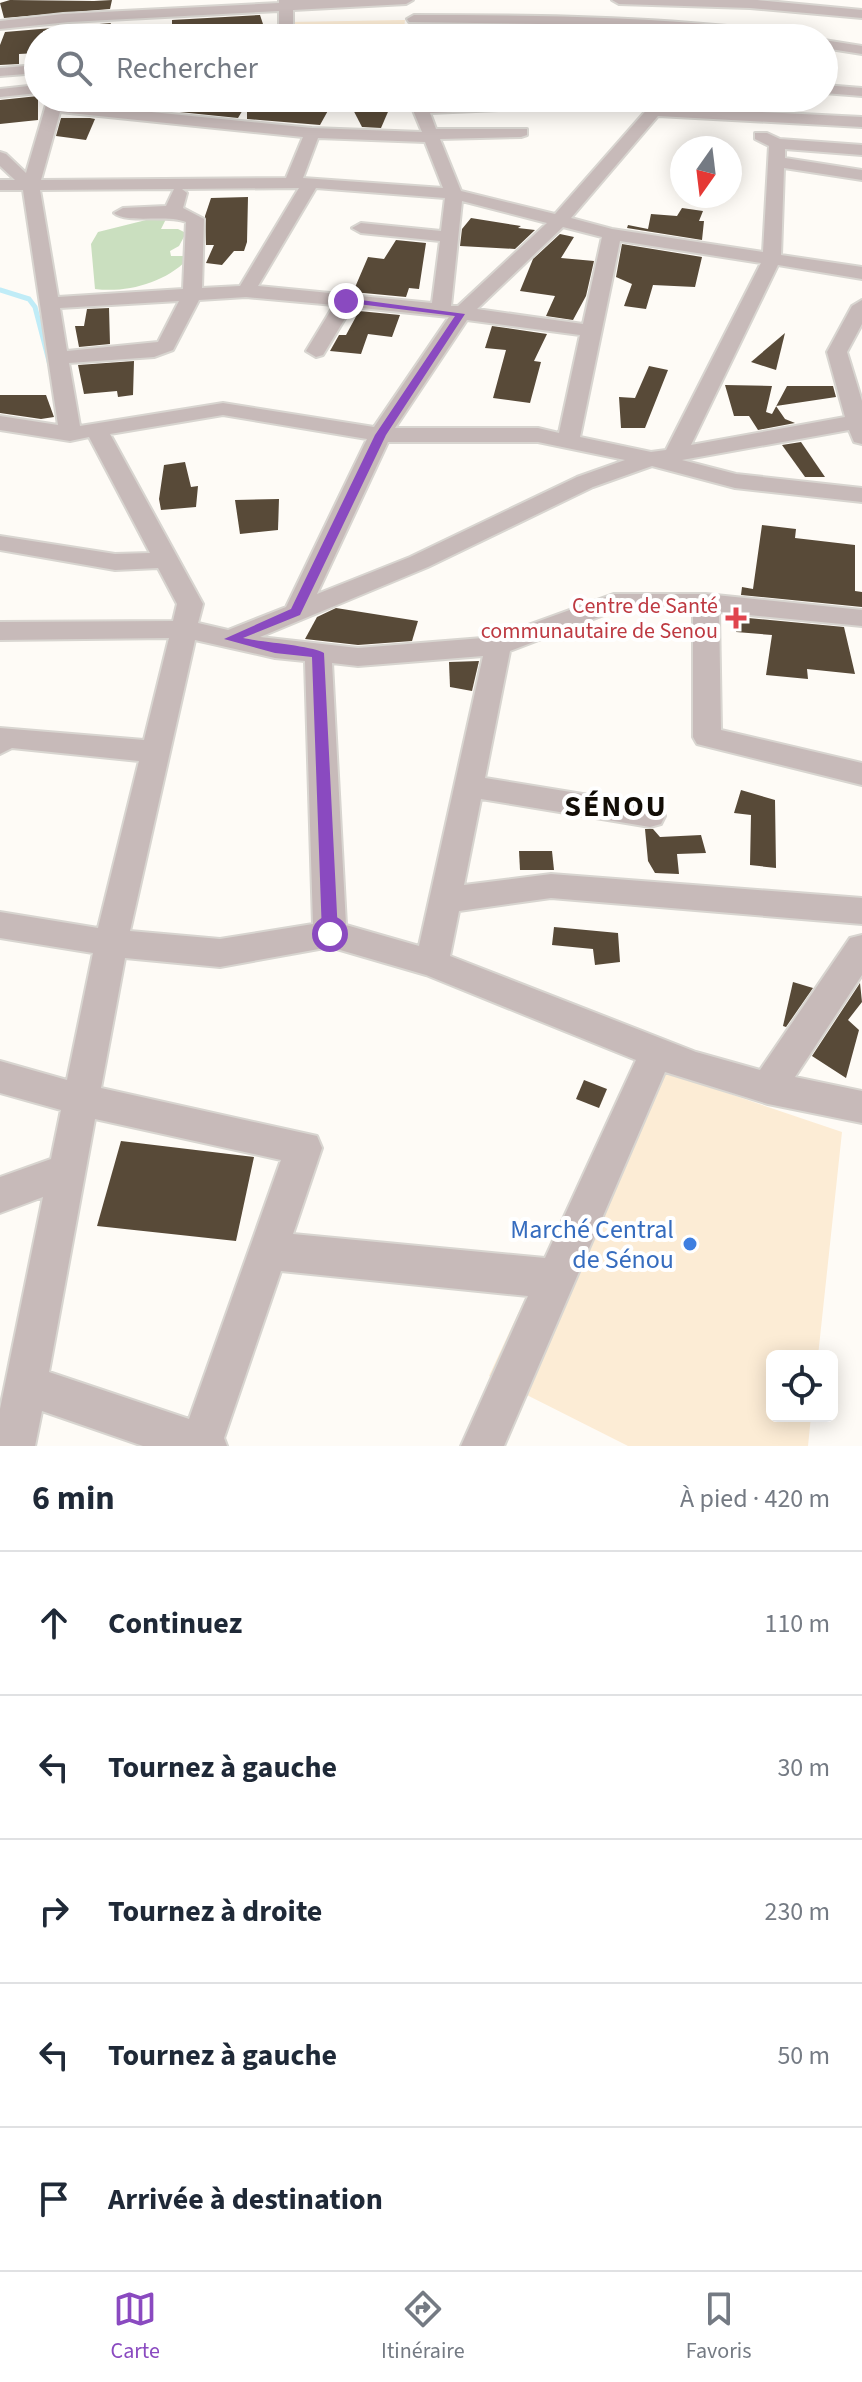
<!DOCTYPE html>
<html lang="fr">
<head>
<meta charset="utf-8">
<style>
	:root { --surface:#fff; --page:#f6f6f7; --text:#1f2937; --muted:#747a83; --line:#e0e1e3; --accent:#8a4ac0 }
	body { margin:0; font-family:"Source Sans 3",sans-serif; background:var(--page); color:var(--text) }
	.controls { position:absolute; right:24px; bottom:24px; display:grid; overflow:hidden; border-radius:12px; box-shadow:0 4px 20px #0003 }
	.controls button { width:72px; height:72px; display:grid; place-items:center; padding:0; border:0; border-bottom:2px solid var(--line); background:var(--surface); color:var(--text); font:40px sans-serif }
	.compass { position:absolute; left:670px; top:136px; width:72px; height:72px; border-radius:50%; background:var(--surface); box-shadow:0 4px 20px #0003; rotate:194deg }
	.stop { position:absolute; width:24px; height:24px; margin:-18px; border:6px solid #8a4ac0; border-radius:50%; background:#fff }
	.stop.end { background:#8a4ac0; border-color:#fff; box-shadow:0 2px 8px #0008 }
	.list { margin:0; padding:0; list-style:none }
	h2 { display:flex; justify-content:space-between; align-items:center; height:104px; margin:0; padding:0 32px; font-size:34px }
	h2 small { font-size:26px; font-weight:400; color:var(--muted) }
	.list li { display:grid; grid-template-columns:52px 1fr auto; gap:24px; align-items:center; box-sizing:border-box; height:144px; padding:0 32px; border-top:2px solid var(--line) }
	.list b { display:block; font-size:30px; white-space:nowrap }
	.list em { font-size:26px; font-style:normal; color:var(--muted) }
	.icon { flex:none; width:44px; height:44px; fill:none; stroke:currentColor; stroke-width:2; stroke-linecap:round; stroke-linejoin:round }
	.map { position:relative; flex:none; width:862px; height:1446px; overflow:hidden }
	.search { position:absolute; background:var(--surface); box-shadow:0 4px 20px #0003; left:24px; right:24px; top:24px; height:88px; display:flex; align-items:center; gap:20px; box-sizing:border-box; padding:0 28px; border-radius:44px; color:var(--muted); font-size:30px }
	.sheet { height:824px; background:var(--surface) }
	nav { display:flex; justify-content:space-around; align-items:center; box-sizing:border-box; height:112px; border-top:2px solid var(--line); background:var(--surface); font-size:22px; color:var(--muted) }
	nav a { display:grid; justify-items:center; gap:4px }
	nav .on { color:var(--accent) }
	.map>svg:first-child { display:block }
	.built { fill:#fcecd5 }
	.green { fill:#cadfbf }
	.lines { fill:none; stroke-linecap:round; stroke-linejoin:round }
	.stream { stroke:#c0ecf7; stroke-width:5 }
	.building { fill:#584a38 }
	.minor-casing { stroke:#d8d5d0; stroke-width:4 }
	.minor { fill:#c7bab9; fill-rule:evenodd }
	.route { fill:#8a4ac0 }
	.health-dot { fill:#e0444e; stroke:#fff; stroke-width:3 }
	.shop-dot { fill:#3f7fe0; stroke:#fff; stroke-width:3 }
	.labels { text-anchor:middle; stroke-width:8; stroke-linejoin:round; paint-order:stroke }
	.health-label { font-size:22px; fill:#be3a42; stroke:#fff; text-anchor:end }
	.near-shop-label { font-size:26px; fill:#366cbe; stroke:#fff; text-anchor:end }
	.district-label { font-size:30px; font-weight:bold; letter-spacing:2px; fill:#120d06; stroke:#fff }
</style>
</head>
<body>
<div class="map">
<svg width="862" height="1446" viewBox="0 0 862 1446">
	<rect width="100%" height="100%" fill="#fefbf6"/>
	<g class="built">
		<path d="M405 20 403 38H290V22Z"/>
		<path d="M635 1062 842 1132 818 1356H772V1416H811L808 1446H628L489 1376Z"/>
	</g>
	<path class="green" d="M158 217 166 219 161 229H178L186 233 179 246 170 251 171 256H184L187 260C164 283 127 293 95 289L91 244 98 232Z"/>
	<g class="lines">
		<path class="stream" d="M0 290 29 299 35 307 50 365"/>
	</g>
	<g class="building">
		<path d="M10 0 94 1 112 0 110 9 4 18 0 3Z"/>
		<path d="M260 15 263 24 189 26 186 33H172V20Z"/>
		<path d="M111 23 109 27 43 31 45 38H38V53L19 54V64L0 65V45L5 32Z"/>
		<path d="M38 96V120L0 124V100Z"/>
		<path d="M140 98H335L320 125 247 119V103L238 118 140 108Z"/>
		<path d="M347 98H394L381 128 362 127Z"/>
		<path d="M61 118H90L95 119 86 140 56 136Z"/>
		<path d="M248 197 247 242 244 251H234L222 265 206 263 214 245H206L205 216 211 198Z"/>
		<path d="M682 208 703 211 699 221H704L702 240 627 228 628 225 648 229 651 214 677 216Z"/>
		<path d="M471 218 521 226 518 228 535 230 515 249 460 246 462 229Z"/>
		<path d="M560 234 574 237 561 258 594 261 586 296 573 320 546 316 555 296 520 291 533 259Z"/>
		<path d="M396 240 426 243 419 289 409 288 406 297 353 292 368 257 384 259Z"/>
		<path d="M622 244 702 257 695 287 653 285 646 309 624 306 632 284 616 277Z"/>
		<path d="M109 308 110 344 79 347 75 326H84L87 309Z"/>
		<path d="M359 311 400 315 392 337 368 334 361 354 330 351 339 335H346Z"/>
		<path d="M492 326 547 334 534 361 541 362 530 403 493 398 506 350 485 348Z"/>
		<path d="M785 333 776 370 751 362Z"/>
		<path d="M134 361 133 395 118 397 117 391 84 394 78 365Z"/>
		<path d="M649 366 668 370 645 428H621L619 397 635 398Z"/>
		<path d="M725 385 772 386 766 412 772 414 787 386H833L836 397 776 406 785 419 795 423 758 430 749 416H734Z"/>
		<path d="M0 395H46L54 417 41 419 0 413Z"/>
		<path d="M801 442 825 477H805L782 445Z"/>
		<path d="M185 462 191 487 198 486 196 507 161 510 159 499 164 465Z"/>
		<path d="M279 499 278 530 240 534 235 500Z"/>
		<path d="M762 525 796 529 795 538 855 545V591L862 592V607L741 595 742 587 753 589Z"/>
		<path d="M336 608 418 621 412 641 358 645 305 639 317 617Z"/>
		<path d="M738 617 844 627 855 674 807 669 808 679 766 675 772 635 736 632Z"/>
		<path d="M479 661 472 691 450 687 449 662Z"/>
		<path d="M741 790 775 800 776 868 750 865 751 815 734 813Z"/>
		<path d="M645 829H653L660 837 701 835 706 853 677 854 679 874 655 873 648 861Z"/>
		<path d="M519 851H552L554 870H520Z"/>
		<path d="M554 927 618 933 620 962 595 965 593 949 552 945Z"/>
		<path d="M793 982 813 988 786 1027 783 1026Z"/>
		<path d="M860 983 862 1002 848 1020 859 1030 846 1078 812 1056Z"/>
		<path d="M584 1080 607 1089 599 1108 576 1099Z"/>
		<path d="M121 1141 254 1157 236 1241 97 1226Z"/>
	</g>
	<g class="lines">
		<g class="minor-casing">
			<g id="minor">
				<path d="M279 0H413L406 4 293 10V38H279V11L69 22 0 29V21L63 14 279 3Z"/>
				<path d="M612 0H757L862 10V18L750 8 619 4Z"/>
				<path d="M414 15C519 15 623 16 727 26 746 28 779 27 793 38H756L600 25 409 22 407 19Z"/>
				<path d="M824 40 862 46V54L824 48Z"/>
				<path d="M38 65V73L0 76V68Z"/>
				<path d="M38 85V93L0 97V89Z"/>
				<path d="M824 85 862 88V96L824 93Z"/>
				<path d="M48 98H64L62 103 312 128 422 132 408 98H424L426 104 564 99 572 104 569 107 430 113 436 129H527V135L521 137 440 139 461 191 555 214 657 98H673L665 107 862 117V127L658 116 571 218 612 229 763 252 769 146 755 139V133H767L780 139 862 145V155L785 149V158L862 170V180L784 168 781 255 862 267V279L778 265 691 445 845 417 827 352 852 306 862 300V324L847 352 862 401V444L854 442 849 430 682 460 736 474 862 488V502L735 488 652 466 593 487 428 567 260 637 358 648 495 637 614 594H706L862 610V626L719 612 721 730 862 763V785L697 744 693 737V610H617L510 651 485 778 650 805 661 808 665 816 661 824 650 827 481 799 464 885 551 874 862 898V924L551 898 459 911 450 956 696 1052 760 1070 850 938 862 935V975L795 1077 862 1091V1123L768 1104 665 1072 504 1446H461L528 1296 281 1271 224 1438 227 1446H143L42 1411 35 1446H0V1409L43 1197 0 1213V1177L51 1159 61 1110 0 1093V1061L67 1080 93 953 0 938V912L98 928 139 761 12 748 0 754V728L144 740 169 638 0 640V622L173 621 177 604 158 568 115 570 0 550V536L115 554 150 553 89 437 70 441 0 430V416L58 425 23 190H0V180H15L0 166V152L6 154 26 173ZM60 112 303 137 286 178 41 180ZM318 138 425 142 443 188 303 178ZM299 188 240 286 202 288 204 219 183 208 187 193 182 189ZM316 188 445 198 441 231 361 223 352 228 361 233 440 241 432 303 258 286ZM174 189 166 206 123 208 114 213C127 224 166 214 186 222L183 289 58 297 40 190ZM462 201 547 223 458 306H451ZM563 227 602 237 583 324 477 309ZM620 241 761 263 666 450 651 452 580 437ZM246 297 334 305 306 351 316 357 323 355 352 307 449 317 374 427 223 403 80 426 69 363 154 357 173 350 199 300ZM179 301 158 342 67 351 60 308ZM467 320 580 335 559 433 538 428H395ZM223 415 367 439 286 607 228 630 198 623 203 604 110 434ZM388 442H538L625 460 577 477 410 557 317 594ZM195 640 275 658 305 661 313 924 220 939 130 931ZM483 656 419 946 346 925 332 663 358 666ZM330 947 426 975 636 1060 545 1258 293 1234 322 1148 317 1136 101 1088 125 958 220 967ZM95 1119 281 1160 189 1419 49 1372Z"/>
			</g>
		</g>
		<use href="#minor" class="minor"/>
	</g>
	<path class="route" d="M346 298 465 314 386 435 300 615 243 638C261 642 315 646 324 653L338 934 330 940 322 934 312 657 275 653 224 639 291 609 375 435 455 316 342 302Z"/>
	<path class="health-dot" d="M732 606h8v8h8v8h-8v8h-8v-8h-8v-8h8z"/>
	<circle class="shop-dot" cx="690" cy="1244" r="8"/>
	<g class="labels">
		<g class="health-label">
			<text x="718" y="613">Centre de Santé<tspan x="718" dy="25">communautaire de Senou</tspan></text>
		</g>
		<g class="near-shop-label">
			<text x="674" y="1238">Marché Central<tspan x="674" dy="30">de Sénou</tspan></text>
		</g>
		<g class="district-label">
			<text x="616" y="816">SÉNOU</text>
		</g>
	</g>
</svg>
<div class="controls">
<button><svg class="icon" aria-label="locate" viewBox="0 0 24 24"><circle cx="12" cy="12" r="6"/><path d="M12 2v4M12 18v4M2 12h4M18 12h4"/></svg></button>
</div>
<svg class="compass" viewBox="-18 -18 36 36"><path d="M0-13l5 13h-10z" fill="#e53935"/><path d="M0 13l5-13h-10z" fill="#747a83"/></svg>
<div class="stop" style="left:330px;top:934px"></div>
<div class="stop end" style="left:346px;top:301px"></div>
<div class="search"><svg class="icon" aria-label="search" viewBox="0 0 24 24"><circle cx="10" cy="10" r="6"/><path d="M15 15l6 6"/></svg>Rechercher</div>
</div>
<section class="sheet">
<h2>6 min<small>À pied · 420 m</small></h2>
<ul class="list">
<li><svg class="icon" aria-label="ahead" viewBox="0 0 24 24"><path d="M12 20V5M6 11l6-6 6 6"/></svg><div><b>Continuez</b></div><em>110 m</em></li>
<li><svg class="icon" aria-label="left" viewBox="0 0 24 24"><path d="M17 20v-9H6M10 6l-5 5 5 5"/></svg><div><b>Tournez à gauche</b></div><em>30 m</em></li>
<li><svg class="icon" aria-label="right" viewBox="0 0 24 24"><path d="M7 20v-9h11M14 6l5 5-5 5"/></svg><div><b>Tournez à droite</b></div><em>230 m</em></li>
<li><svg class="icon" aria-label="left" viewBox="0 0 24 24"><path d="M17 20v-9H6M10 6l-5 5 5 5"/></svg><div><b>Tournez à gauche</b></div><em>50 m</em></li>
<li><svg class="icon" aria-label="arrive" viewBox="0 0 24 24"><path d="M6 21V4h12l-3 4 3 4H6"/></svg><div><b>Arrivée à destination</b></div></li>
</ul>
</section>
<nav>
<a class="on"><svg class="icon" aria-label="map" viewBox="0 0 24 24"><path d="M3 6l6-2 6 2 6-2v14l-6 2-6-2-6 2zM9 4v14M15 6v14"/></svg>Carte</a>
<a><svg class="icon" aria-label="directions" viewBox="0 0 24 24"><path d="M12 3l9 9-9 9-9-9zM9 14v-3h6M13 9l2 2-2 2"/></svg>Itinéraire</a>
<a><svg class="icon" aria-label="saved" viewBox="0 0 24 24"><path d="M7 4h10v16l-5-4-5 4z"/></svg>Favoris</a>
</nav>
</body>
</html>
